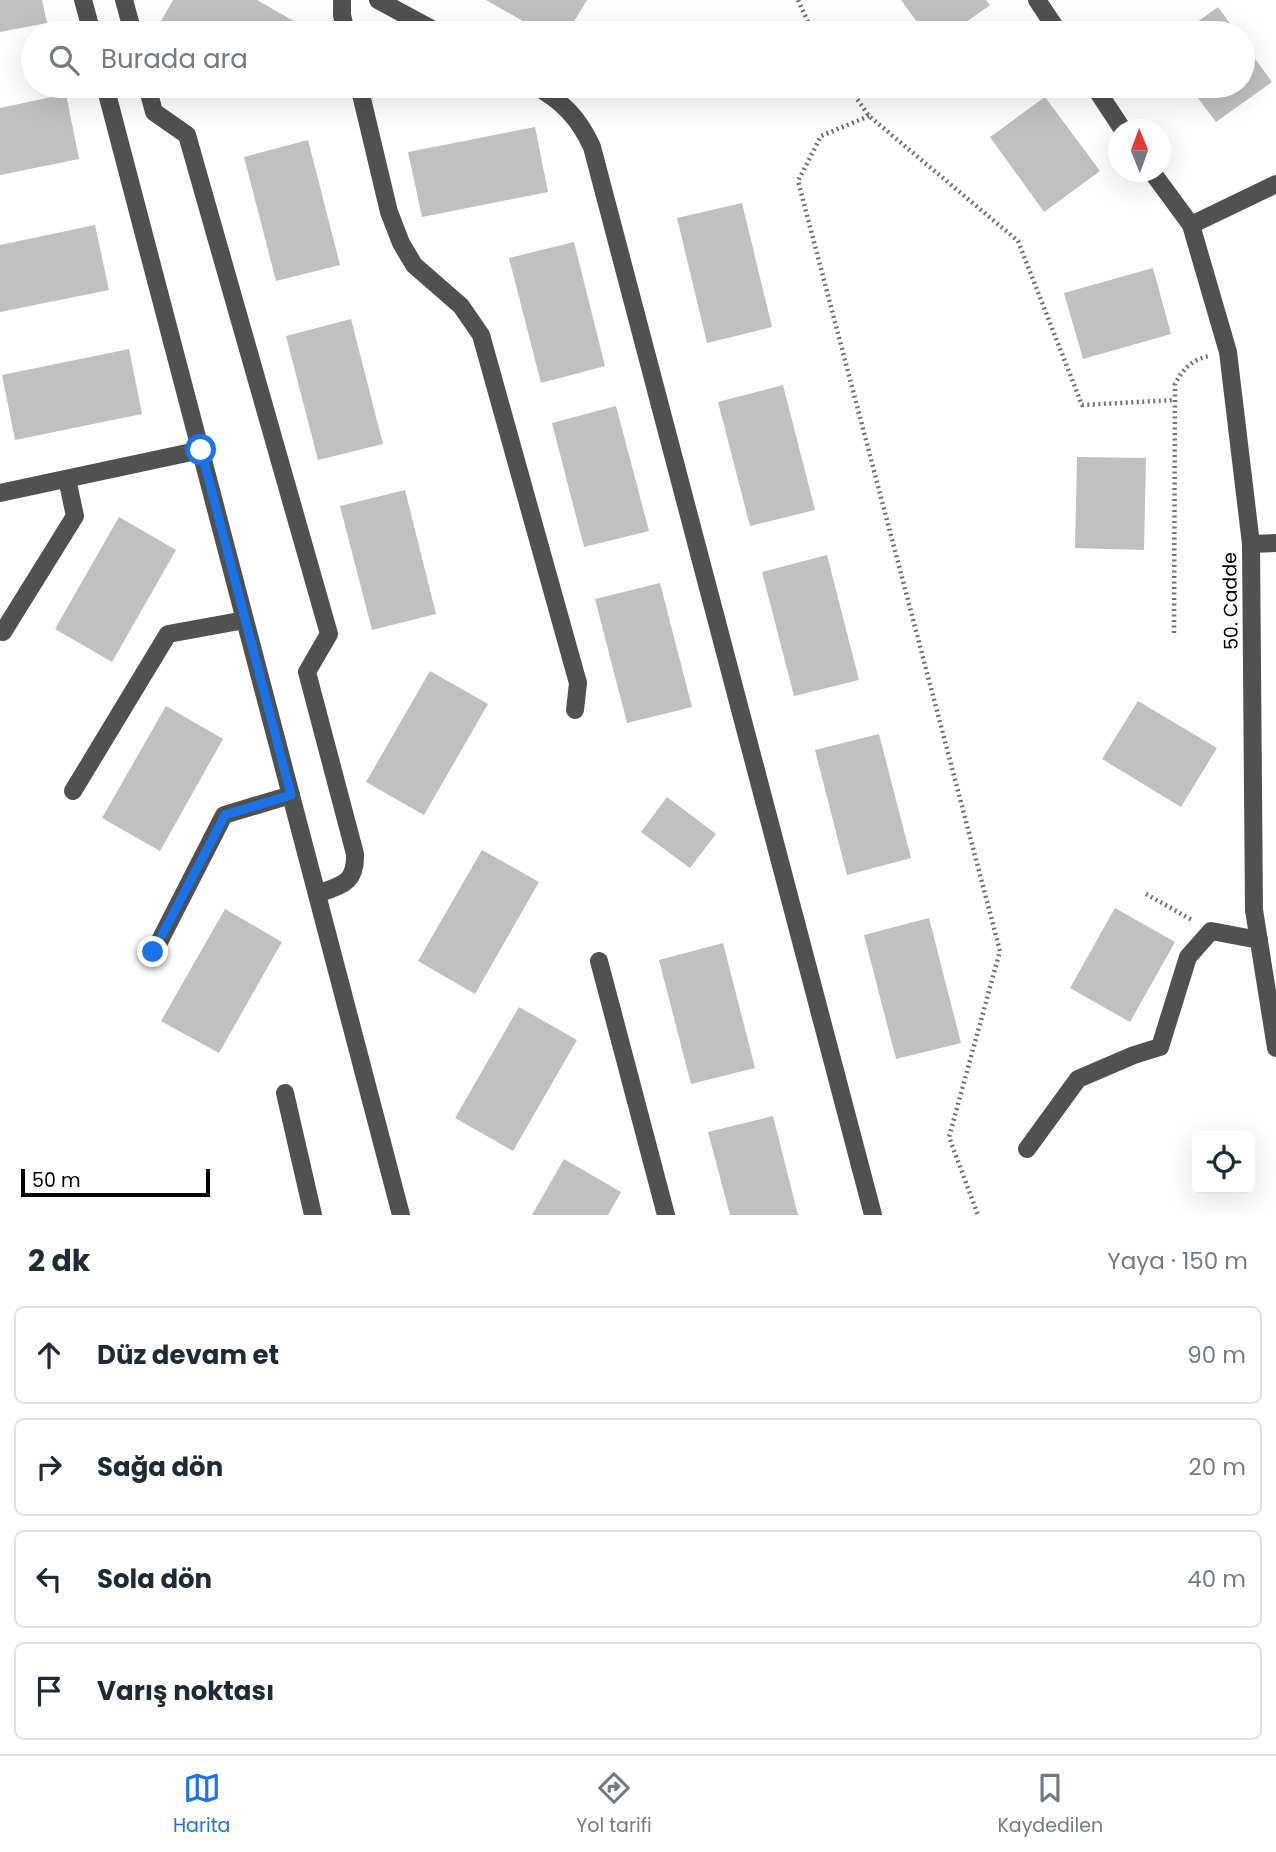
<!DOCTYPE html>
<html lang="tr">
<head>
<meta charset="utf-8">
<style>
	:root { --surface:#fff; --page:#f2f2f3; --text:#1f2937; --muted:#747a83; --line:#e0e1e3; --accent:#1a73e8 }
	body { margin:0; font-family:Poppins,sans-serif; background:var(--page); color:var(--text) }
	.controls { position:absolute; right:21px; bottom:21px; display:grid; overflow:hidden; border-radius:10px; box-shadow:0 7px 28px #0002 }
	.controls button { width:63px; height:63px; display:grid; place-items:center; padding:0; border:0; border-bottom:2px solid var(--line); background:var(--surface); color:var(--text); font:35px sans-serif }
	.compass { position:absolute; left:1108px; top:119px; width:63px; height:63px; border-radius:50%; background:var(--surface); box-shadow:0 7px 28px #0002; rotate:359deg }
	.scale { position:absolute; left:21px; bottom:18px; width:189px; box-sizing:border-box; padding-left:7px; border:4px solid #000; border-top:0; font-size:19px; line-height:24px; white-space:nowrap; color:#000; -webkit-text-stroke:5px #fff; paint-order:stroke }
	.stop { position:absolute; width:21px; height:21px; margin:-16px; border:5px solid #1a73e8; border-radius:50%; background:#fff }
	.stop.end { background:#1a73e8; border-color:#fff; box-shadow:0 2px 7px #0008 }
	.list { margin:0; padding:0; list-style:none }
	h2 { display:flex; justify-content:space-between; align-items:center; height:91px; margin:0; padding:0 28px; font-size:30px }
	h2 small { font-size:23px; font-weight:400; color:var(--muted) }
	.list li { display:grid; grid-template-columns:46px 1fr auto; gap:21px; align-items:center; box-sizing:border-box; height:98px; margin:0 14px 14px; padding:0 14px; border:2px solid var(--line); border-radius:10px }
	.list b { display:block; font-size:26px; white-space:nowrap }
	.list em { font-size:23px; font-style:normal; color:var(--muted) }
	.icon { flex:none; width:38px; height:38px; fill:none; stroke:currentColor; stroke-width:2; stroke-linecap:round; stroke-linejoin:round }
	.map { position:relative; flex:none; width:1276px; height:1215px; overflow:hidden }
	.search { position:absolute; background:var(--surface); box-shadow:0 7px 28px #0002; left:21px; right:21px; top:21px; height:77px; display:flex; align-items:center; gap:18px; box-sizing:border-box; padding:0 24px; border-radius:38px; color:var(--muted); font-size:26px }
	.sheet { height:539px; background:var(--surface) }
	nav { display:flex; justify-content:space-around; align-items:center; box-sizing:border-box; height:98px; border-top:2px solid var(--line); background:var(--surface); font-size:19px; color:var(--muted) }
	nav a { display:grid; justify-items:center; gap:4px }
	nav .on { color:var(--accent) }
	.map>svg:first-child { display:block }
	.building { fill:#c0c0c0 }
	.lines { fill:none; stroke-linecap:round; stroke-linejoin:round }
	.path { stroke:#737373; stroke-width:4.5; stroke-dasharray:2 3.5; stroke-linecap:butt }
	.minor { stroke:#515151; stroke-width:18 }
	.route { stroke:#1a73e8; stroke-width:9 }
	.labels { text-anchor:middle; stroke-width:5; stroke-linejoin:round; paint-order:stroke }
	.street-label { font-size:19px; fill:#000; stroke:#fff }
</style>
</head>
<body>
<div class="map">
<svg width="1276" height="1215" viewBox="0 0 1276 1215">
	<rect width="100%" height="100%" fill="#fff"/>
	<g class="building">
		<path d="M0 0H42L47 23 0 32Z"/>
		<path d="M173 0H257L306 28 303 33H181L161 21Z"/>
		<path d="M486 0H587L567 33H544Z"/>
		<path d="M901 0H986L990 5 951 33H925Z"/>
		<path d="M1218 7 1237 33H1182Z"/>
		<path d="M1243 42 1272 82 1216 122 1189 86H1243Z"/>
		<path d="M66 94 79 159 0 175V108Z"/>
		<path d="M1045 97 1100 171 1044 212 990 137Z"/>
		<path d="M535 127 548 192 422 217 408 152Z"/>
		<path d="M308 140 340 265 276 281 244 157Z"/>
		<path d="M742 203 772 327 707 343 677 218Z"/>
		<path d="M95 225 109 290 0 312V245Z"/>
		<path d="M574 242 605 366 541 383 509 258Z"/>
		<path d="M1153 268 1171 334 1083 359 1064 293Z"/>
		<path d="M351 319 383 444 318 460 286 336Z"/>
		<path d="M129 349 142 414 15 440 2 375Z"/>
		<path d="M783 385 815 510 750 526 718 402Z"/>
		<path d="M616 406 649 531 584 547 552 423Z"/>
		<path d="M1077 457 1146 458 1144 550 1075 548Z"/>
		<path d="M405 490 436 614 372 630 340 506Z"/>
		<path d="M119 517 176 550 112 662 55 629Z"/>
		<path d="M827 555 859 680 794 696 762 572Z"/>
		<path d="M660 583 692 707 627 723 595 599Z"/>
		<path d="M430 671 488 704 424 815 366 782Z"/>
		<path d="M1138 701 1217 748 1181 807 1102 759Z"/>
		<path d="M166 706 223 739 160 851 102 818Z"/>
		<path d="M879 734 911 858 847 875 815 750Z"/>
		<path d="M667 797 716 834 690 868 641 832Z"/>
		<path d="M482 850 539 882 475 994 418 961Z"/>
		<path d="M1115 908 1175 942 1130 1022 1070 988Z"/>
		<path d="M225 909 282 942 219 1053 161 1021Z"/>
		<path d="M929 918 961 1043 896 1059 864 935Z"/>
		<path d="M723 943 755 1068 691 1084 659 960Z"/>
		<path d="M519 1007 577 1040 513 1151 455 1118Z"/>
		<path d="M773 1116 798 1215H730L708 1132Z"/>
		<path d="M564 1159 621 1192 608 1215H532Z"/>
	</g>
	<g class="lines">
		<g class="path">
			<path d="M798 0 813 33"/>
			<path d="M848 86 869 116 1018 241 1082 405 1175 400"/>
			<path d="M869 116 821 136 798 181 1000 951 949 1137 978 1215"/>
			<path d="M1174 633 1175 384C1183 369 1192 359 1210 356"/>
			<path d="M1146 894 1192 920"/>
		</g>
		<g class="minor">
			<path d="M83 0 92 33"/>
			<path d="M124 0 133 33"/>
			<path d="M342 0V15L346 33"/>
			<path d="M378 0 439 33"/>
			<path d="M1037 0 1059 33"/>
			<path d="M105 86 401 1215"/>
			<path d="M147 86 154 112 187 135 329 634 307 672 355 854C356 884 341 885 317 894"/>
			<path d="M359 86 389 212 401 243 414 265 461 306 481 335 578 683 575 710"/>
			<path d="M535 86C562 101 579 118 592 147L873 1215"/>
			<path d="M1094 86 1123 130"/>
			<path d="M1152 172 1191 225 1228 352 1251 544 1254 910 1276 1048"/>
			<path d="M1191 225 1276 184"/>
			<path d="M0 493 201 450"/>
			<path d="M1251 544 1276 543"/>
			<path d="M3 632 75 516 67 479"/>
			<path d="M73 791 168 634 245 620"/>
			<path d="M154 952 224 815 291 795"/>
			<path d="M599 961 666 1215"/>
			<path d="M285 1093 313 1215"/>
			<path d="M1027 1149 1078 1079 1134 1055 1160 1047 1188 957 1211 931 1259 940"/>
		</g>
	</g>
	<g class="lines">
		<path class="route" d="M153 952 225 815 291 795 201 450"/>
	</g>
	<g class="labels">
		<g class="street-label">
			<text transform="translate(1230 601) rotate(-91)" y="7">50. Cadde</text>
		</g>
	</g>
</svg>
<div class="controls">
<button><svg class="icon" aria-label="locate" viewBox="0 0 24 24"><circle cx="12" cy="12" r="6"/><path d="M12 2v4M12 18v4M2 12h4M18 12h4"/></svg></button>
</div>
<svg class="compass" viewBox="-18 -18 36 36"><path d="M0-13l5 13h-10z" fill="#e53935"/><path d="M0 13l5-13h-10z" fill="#747a83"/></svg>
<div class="scale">50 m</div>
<div class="stop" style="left:201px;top:450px"></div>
<div class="stop end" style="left:153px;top:952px"></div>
<div class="search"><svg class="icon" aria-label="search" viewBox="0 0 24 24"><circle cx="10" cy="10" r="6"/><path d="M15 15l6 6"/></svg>Burada ara</div>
</div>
<section class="sheet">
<h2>2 dk<small>Yaya · 150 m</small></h2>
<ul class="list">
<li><svg class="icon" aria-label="ahead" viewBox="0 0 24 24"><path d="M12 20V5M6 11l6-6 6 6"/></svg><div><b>Düz devam et</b></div><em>90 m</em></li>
<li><svg class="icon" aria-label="right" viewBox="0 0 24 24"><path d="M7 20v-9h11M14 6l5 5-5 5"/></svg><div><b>Sağa dön</b></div><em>20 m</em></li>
<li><svg class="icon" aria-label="left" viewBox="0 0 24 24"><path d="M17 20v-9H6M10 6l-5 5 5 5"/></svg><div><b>Sola dön</b></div><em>40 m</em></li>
<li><svg class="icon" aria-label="arrive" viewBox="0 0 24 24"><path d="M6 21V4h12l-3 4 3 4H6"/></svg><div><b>Varış noktası</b></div></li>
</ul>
</section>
<nav>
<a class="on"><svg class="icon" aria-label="map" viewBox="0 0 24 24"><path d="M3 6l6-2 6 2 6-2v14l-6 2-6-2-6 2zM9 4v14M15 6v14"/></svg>Harita</a>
<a><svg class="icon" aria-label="directions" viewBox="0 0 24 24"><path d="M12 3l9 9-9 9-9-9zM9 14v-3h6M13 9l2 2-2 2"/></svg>Yol tarifi</a>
<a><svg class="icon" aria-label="saved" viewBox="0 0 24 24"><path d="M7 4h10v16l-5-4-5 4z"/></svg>Kaydedilen</a>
</nav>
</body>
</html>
